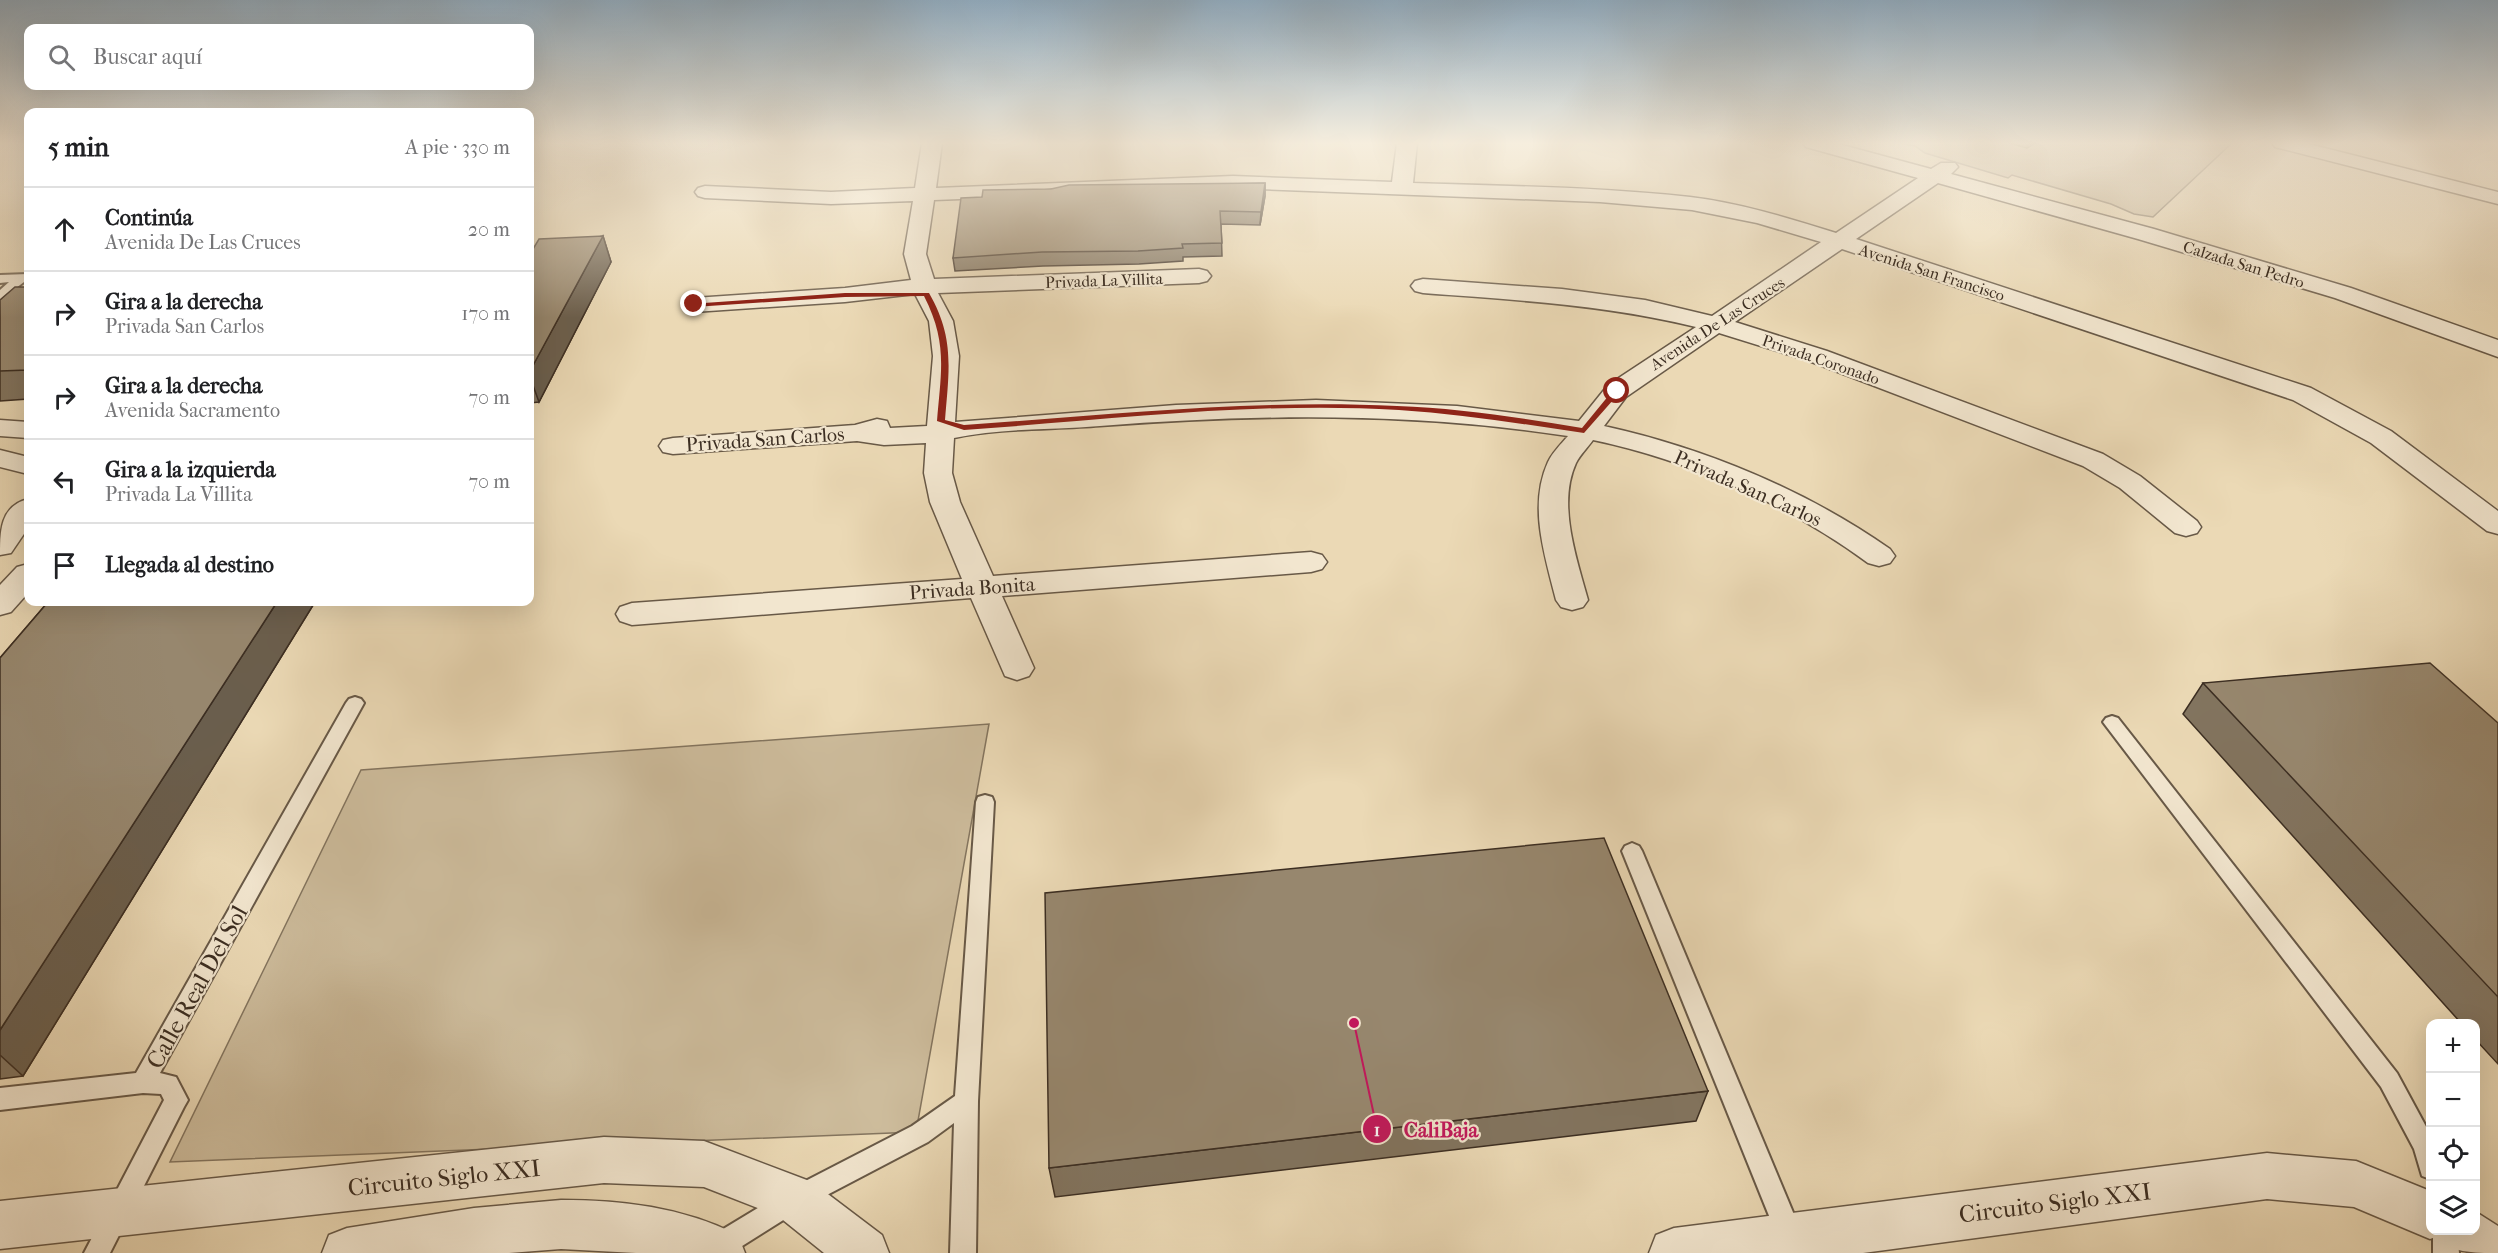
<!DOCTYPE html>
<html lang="es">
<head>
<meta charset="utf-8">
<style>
	:root { --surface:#fff; --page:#f2f2f2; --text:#202124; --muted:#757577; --line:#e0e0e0 }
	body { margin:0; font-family:"IM FELL French Canon",serif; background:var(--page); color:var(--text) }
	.controls { position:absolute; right:18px; bottom:18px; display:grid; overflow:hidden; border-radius:12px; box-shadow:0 6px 24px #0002 }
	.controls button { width:54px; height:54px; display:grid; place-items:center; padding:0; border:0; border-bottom:2px solid var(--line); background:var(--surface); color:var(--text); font:30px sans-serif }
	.stop { position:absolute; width:18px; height:18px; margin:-14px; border:4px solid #8f2418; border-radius:50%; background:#fff }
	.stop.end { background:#8f2418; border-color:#fff; box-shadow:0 2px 6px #0008 }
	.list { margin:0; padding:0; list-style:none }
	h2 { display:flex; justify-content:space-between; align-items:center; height:78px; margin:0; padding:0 24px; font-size:26px }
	h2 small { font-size:20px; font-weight:400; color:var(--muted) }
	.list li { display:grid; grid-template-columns:39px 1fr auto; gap:18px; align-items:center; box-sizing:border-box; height:84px; padding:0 24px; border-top:2px solid var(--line) }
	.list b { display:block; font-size:22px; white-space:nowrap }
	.list p { margin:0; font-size:20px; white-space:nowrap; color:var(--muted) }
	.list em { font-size:20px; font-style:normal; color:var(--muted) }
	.icon { flex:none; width:33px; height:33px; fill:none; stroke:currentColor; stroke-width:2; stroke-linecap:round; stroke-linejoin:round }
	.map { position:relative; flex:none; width:2498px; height:1253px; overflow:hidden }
	.search { position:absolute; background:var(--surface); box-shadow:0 6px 24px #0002; left:24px; top:24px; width:510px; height:66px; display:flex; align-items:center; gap:15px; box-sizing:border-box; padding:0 21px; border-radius:12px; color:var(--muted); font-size:22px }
	.panel { position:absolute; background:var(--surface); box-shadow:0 6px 24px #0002; left:24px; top:108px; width:510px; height:498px; border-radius:12px }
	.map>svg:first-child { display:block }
	.green { fill:#cdbc9c; stroke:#84755f; stroke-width:1.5 }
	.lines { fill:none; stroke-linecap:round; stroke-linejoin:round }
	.lane-casing { stroke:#685947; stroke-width:4 }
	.street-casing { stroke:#685947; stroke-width:3 }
	.lane { fill:#f2e6cf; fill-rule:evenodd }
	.street { fill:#f2e6cf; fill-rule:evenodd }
	.wall { fill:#82745f; stroke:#3c2e22; stroke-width:1.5 }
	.shaded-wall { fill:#6a5e4d; stroke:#3c2e22; stroke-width:1.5 }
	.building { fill:#97876e; stroke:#3c2e22; stroke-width:1.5 }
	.route { fill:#8f2418 }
	.labels { text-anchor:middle; stroke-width:4.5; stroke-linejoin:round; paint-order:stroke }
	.far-street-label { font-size:16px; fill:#3c2e22; stroke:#f2e6cf }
	.street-label { font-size:20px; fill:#3c2e22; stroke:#f2e6cf }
	.near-street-label { font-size:24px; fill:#3c2e22; stroke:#f2e6cf }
	.leader { fill:none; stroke:#c2185b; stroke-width:2 }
	.callout-dot { fill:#c2185b; stroke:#f2e6cf; stroke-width:2 }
	.mark-label { font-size:18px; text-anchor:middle; font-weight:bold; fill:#fff }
	.callout-label { font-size:21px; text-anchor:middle; font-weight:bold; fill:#c2185b; stroke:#f2e6cf; stroke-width:4.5; stroke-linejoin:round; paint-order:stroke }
</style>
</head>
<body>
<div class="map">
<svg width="2498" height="1253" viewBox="0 0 2498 1253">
	<rect width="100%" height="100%" fill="#ebd9b5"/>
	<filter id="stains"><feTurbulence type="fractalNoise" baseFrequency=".00333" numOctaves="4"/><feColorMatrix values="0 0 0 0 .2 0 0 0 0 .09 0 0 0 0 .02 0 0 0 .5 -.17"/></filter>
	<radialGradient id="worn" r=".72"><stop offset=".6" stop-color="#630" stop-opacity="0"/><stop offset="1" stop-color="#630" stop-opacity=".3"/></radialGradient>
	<g class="green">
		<path d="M1901 143H2232L2153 217 2134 214 2111 204 2012 175 2008 178 1925 153 1915 146Z"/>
		<path d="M989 724 916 1132 170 1162 361 770Z"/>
	</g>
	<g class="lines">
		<g class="lane-casing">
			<g id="lane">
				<path d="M28 274V281L24 282 0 300V290L9 282 0 283V275Z"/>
				<path d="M355 697 361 699 364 703 160 1073 176 1077 188 1100 184 1107 110 1253H84L164 1100 161 1094 143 1093 0 1110V1088L136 1073 346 703 349 699Z"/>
				<path d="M2112 716 2118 718 2397 1073 2430 1134V1179L2422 1176 2414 1149 2381 1087 2106 726 2103 722 2106 718Z"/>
				<path d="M985 795 992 797 994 802 978 1101 976 1253H950L954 1123 928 1142 804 1207 731 1253H709L706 1246 710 1237 786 1191 912 1126 955 1096 976 802 978 797Z"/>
				<path d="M1632 843 1639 846 1642 851 1810 1253H1784L1622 851 1625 846Z"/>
				<path d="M2433 1230H2457L2459 1253H2433Z"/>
			</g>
		</g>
		<g class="street-casing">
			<g id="street">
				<path d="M922 143H942L936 188 1233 176 1392 182 1397 143H1417L1413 183C1505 186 1598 187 1690 197 1740 203 1788 218 1836 233L1918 178 1806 147 1803 143H1835L1931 169 1941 163H1955L1958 167 1951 174 2154 229 2351 288 2498 340V357L2335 298 2138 239 1938 183 1856 239 2311 388 2391 431 2498 511V534L2487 531 2371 443 2293 400 1842 249 1735 322 1827 351 2103 454 2140 476 2197 521 2201 527 2197 533 2186 536 2175 533 2120 488 2083 466 1809 361 1719 333 1626 397 1604 426C1704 448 1806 490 1890 549L1895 556 1890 563 1879 566 1868 563C1789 505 1689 460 1593 440 1588 447 1580 455 1576 463 1557 504 1577 560 1588 600L1583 607 1572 610 1561 607 1556 600C1545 556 1528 506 1548 462 1552 453 1561 444 1568 436 1412 412 1257 414 1100 426 1052 430 1001 428 954 438L952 473 960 502 993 576 1311 552 1322 555 1327 562 1322 569 1311 572 1002 596 1034 668 1029 676 1017 680 1005 676 971 598 632 625 620 621 616 614 620 607 632 603 962 579 930 502 924 473 926 443 884 445 857 441 673 454 663 452 659 446 663 440 673 438 855 425 877 419 887 421 890 428 927 426 933 356 929 321 915 294 845 302 694 312 685 310 682 305 685 300 694 298 845 288 911 280 904 254 913 201 831 204 705 198 698 196 695 192 698 188 705 186 831 192 915 188ZM1233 188 1600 202 1692 210 1757 223 1821 242 1712 316 1645 300 1562 289 1423 279 1415 281 1411 286 1415 291 1423 293C1515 300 1606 305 1696 327L1608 385 1579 421 1457 406 1316 400 1176 405 955 422 959 356 953 321 938 293 1199 283 1207 281 1211 276 1207 271 1199 269 934 279 926 254 934 200Z"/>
				<path d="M2272 143H2305L2498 192V204L2275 147Z"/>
				<path d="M0 420 28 422V438L0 436Z"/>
				<path d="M0 450 28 457V474L0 467Z"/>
				<path d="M28 499V528L11 553 0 555C0 532 0 506 28 499Z"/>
				<path d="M28 564V593L11 612 0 615V585L17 567Z"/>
				<path d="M604 1137 704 1141 812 1182 882 1235 889 1253H824L778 1216 704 1187 604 1183 0 1249V1201Z"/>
				<path d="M2267 1153 2356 1161 2430 1191V1230H2476V1212L2498 1226V1253C2474 1253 2448 1253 2438 1236L2430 1239 2354 1207 2267 1199 1863 1253H1649L1656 1235 1674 1228Z"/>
				<path d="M561 1200C622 1200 682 1207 738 1235L745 1253H636L561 1249 509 1253H322L329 1235 347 1228 474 1208Z"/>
			</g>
		</g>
		<use href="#lane" class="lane"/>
		<use href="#street" class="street"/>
	</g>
	<g class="wall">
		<path d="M2008 143H2035L2027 148Z"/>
		<path d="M1265 183V196L1260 225 1221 224 1222 256 1183 257V261L1139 264 1043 266 955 271 953 258 982 197 1051 189Z"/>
		<path d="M603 236 611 262 539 402 530 403V254Z"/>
		<path d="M28 287V399L0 401V300Z"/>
		<path d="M48 602H315L23 1076 0 1079V658Z"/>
		<path d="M2203 683 2498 723V1064L2475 1039V1023H2461L2183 714Z"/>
		<path d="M1708 1091 1696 1121 1055 1197 1049 1168Z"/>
	</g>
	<g class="shaded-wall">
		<path d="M2029 143H2035L2027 148Z"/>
		<path d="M1265 183V196L1260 225 1261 212Z"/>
		<path d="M603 236 611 262 539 402 530 377V371Z"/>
		<path d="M277 602H315L23 1076 0 1055V1030Z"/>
	</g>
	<g class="building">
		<path d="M1265 183 1261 212 1220 211 1222 243 1182 244 1183 248 1138 251 1042 252 953 258 961 198 982 197 983 190 1051 189 1069 185Z"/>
		<path d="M603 236 530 371V254L539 239Z"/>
		<path d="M15 287H28V370L0 371V300Z"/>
		<path d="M48 602H277L0 1030V658Z"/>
		<path d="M2430 663 2498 723V997L2203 683Z"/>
		<path d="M1604 838 1708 1091 1049 1168 1045 893Z"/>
	</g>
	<linearGradient id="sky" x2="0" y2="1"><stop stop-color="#91acc0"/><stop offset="0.45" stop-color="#f6eede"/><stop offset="1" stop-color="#f6eede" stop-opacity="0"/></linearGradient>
	<rect width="2498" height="318" fill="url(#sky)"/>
	<path class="route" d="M845 293H929C955 338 949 370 945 420L964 425C1108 415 1252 399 1397 406 1459 408 1521 418 1582 428L1614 389 1621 391 1584 433C1523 424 1461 414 1399 410 1255 401 1108 420 964 430L937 421C941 371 948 343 924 296L845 297 694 307 690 304Z"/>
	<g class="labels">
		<g class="far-street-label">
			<text transform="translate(2244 264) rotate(17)" y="6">Calzada San Pedro</text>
			<text transform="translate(1932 272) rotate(18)" y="6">Avenida San Francisco</text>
			<text transform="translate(1104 280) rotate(-2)" y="6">Privada La Villita</text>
			<text transform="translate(1717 323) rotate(-33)" y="6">Avenida De Las Cruces</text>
			<text transform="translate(1821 359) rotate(19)" y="6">Privada Coronado</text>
		</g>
		<g class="street-label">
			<text transform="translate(765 439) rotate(-4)" y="7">Privada San Carlos</text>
			<text transform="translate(1748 488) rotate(24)" y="7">Privada San Carlos</text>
			<text transform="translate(972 588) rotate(-4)" y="7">Privada Bonita</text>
		</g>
		<g class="near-street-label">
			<text transform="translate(197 987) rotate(-61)" y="8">Calle Real Del Sol</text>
			<text transform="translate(444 1178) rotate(-6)" y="8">Circuito Siglo XXI</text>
			<text transform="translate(2055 1203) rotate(-7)" y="8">Circuito Siglo XXI</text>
		</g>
	</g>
	<path class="leader" d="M1354 1023L1377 1129"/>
	<g class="callout-dot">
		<circle cx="1354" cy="1023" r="6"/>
		<circle cx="1377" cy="1129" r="15"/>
	</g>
	<g class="mark-label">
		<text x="1377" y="1136">1</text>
	</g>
	<g class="callout-label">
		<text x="1441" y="1137">CaliBaja</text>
	</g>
	<rect width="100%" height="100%" filter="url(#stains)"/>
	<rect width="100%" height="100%" fill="url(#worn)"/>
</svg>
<div class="controls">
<button>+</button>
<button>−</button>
<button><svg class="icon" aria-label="locate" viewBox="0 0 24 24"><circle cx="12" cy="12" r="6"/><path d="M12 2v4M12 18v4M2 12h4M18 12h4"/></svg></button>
<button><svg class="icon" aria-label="layers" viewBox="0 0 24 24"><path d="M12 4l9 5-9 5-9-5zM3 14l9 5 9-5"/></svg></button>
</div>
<div class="stop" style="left:1617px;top:391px"></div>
<div class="stop end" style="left:694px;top:304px"></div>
<div class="search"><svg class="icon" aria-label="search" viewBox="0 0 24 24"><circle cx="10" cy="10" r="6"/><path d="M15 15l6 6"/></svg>Buscar aquí</div>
<section class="panel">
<h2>5 min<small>A pie · 330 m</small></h2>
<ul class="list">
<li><svg class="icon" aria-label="ahead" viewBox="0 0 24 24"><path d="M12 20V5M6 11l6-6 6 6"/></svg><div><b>Continúa</b><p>Avenida De Las Cruces</p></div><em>20 m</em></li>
<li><svg class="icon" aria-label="right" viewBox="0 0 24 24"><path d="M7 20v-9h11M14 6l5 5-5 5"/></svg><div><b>Gira a la derecha</b><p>Privada San Carlos</p></div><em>170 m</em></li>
<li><svg class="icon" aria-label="right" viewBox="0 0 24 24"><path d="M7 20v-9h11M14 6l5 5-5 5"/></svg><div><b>Gira a la derecha</b><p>Avenida Sacramento</p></div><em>70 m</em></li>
<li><svg class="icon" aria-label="left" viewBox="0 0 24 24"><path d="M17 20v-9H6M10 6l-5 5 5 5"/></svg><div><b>Gira a la izquierda</b><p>Privada La Villita</p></div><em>70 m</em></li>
<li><svg class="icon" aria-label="arrive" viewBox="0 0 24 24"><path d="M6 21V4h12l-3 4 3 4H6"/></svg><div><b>Llegada al destino</b></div></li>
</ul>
</section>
</div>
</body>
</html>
